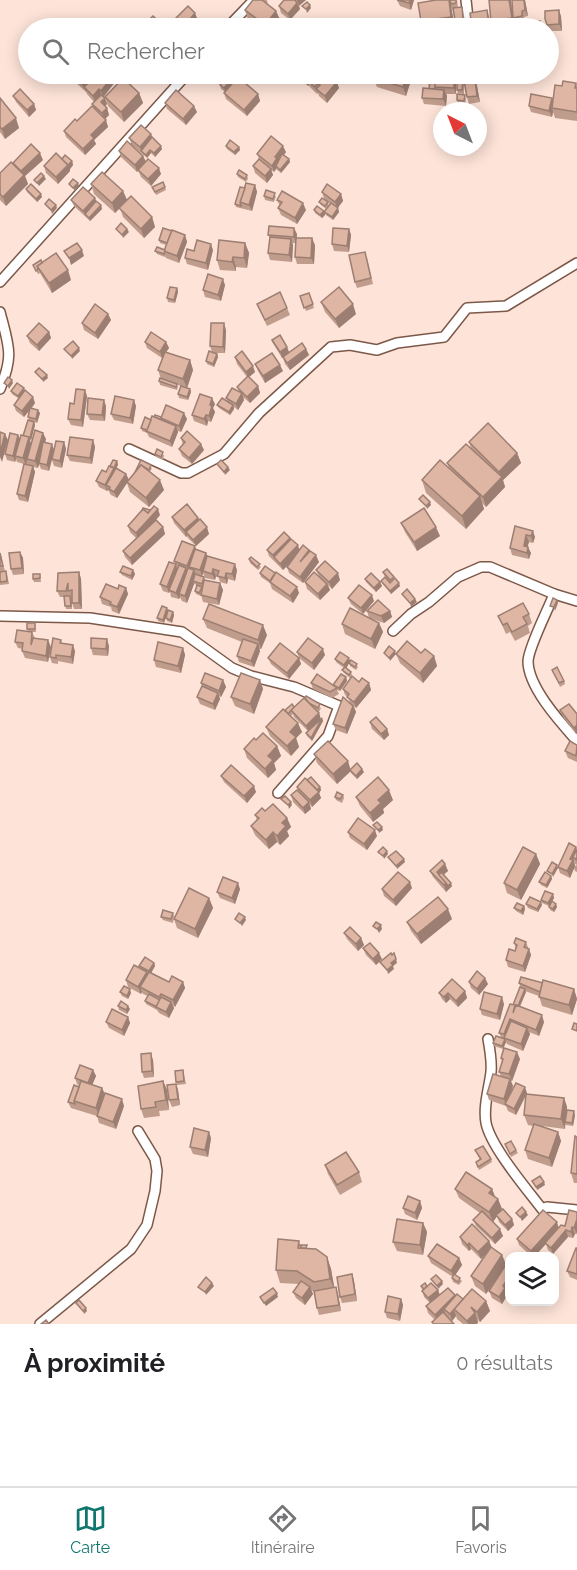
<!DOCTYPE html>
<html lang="fr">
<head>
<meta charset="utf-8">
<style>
	:root { --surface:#fff; --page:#f6f6f6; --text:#202124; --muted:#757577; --line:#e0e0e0; --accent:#0f766e }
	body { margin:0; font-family:Raleway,sans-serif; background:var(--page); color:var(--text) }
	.controls { position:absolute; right:18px; bottom:18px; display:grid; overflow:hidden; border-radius:12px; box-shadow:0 3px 15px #0003 }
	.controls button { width:54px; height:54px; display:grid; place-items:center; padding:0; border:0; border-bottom:2px solid var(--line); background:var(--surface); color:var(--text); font:30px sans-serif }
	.compass { position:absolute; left:433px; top:102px; width:54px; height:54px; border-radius:50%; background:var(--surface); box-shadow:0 3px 15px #0003; rotate:318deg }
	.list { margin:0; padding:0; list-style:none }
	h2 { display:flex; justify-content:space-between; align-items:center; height:78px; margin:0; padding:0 24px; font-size:26px }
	h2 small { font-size:20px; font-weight:400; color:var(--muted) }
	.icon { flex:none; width:33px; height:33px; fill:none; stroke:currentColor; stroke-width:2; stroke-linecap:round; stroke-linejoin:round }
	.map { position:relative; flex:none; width:577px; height:1324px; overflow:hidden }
	.search { position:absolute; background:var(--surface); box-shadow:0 3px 15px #0003; left:18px; right:18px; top:18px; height:66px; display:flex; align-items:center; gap:15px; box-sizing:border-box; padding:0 21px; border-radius:33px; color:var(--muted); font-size:22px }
	.sheet { height:162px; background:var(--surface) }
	nav { display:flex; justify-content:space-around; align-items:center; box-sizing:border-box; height:84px; border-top:2px solid var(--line); background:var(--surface); font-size:16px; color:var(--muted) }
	nav a { display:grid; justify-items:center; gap:3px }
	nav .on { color:var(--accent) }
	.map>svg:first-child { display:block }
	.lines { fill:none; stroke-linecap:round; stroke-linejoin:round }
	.street-casing { stroke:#7c5848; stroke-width:12 }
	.street { stroke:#fff; stroke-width:9 }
	.wall { fill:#c09c8c }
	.shaded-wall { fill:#9c7f72 }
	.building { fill:#dfb5a3; stroke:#9c7f72; stroke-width:1.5 }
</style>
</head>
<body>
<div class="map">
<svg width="577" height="1324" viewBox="0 0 577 1324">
	<rect width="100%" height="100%" fill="#fde3d8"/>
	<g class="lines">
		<g class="street-casing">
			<g id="street">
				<path d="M466 0 469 28"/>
				<path d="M227 28 254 0"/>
				<path d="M0 282 187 74"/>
				<path d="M0 312C9 347 14 355 0 389"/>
				<path d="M129 449 181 473H188L224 454 259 413 331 347 350 345 377 350 397 343 444 337 467 308 506 306 577 263"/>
				<path d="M554 594C548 610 529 646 528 661 528 687 560 722 577 741"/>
				<path d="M0 616 90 618 182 632 232 668 251 676 294 687 339 706 328 736 278 793"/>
				<path d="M393 631 411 614 429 602 458 577 481 567H490L554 594 577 601"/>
				<path d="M488 1039C490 1050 492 1062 491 1072 489 1089 483 1106 486 1123 491 1147 526 1188 542 1209L547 1207 577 1210"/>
				<path d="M40 1324 131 1249 147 1225 155 1191 157 1171 155 1159 138 1131"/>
			</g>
		</g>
		<use href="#street" class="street"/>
	</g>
	<g class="wall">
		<path d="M253 0H267L268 5 276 11 280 20 274 28H252L251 27 254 24 248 20 245 10Z"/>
		<path d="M284 0H306L299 5 300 9 290 20 281 13 279 6Z"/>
		<path d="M397 0H414L411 10 400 6Z"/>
		<path d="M436 0H457L458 8 462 7 463 10 465 22 456 24 453 11 450 4 454 23 423 28 421 21Z"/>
		<path d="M489 0H511L514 24 494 27 491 21Z"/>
		<path d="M512 0H525L528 16 524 17 525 21H540L542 28H521V23L516 24 513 18Z"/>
		<path d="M470 13 489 17 491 28H473Z"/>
		<path d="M561 16 562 31H549L545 19Z"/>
		<path d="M72 74 115 82 104 97 107 104 105 106 107 108 109 115 105 119 108 127 94 140 96 144 85 155 66 137 64 131 94 109 92 104 94 102 87 94 86 92 74 81Z"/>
		<path d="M224 74H238L232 80Z"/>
		<path d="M293 74H326L328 78 339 88 327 103 319 96 318 93 317 94 310 87 309 85 308 86 300 79 298 76V77Z"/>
		<path d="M375 74H411L412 77 406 96 377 87 373 78Z"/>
		<path d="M458 74H463L464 83V94L458 93 457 90 459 80Z"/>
		<path d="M454 77 456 83V94H446L447 96 446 106 424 104 422 98 429 89 435 80Z"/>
		<path d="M230 81 232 84 258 94 260 101 247 116 226 99 224 93 225 92 221 89 220 85Z"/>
		<path d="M576 83 577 85V121L555 118 553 112 552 117 531 112 529 106 553 100 562 86Z"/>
		<path d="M477 86 480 102 469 104 467 97Z"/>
		<path d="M139 93 143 103 124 122 108 106 105 97Z"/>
		<path d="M13 96 34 104 36 110 29 117 16 102Z"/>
		<path d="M0 98 19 128 5 139 0 132Z"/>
		<path d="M466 98 465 104H458L457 100Z"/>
		<path d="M165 103 197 112 186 125 167 109Z"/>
		<path d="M151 134 152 137 162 149 155 157 151 153 147 158 132 145 129 138Z"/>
		<path d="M226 146 239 147 240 150 235 155 227 149Z"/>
		<path d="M119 151 143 156 146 162 161 174 151 186 141 177 138 170 137 172 121 157Z"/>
		<path d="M286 152 284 155 289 159 290 162 281 173 276 169 274 172 271 170 273 175 267 183 255 173 253 166 259 159 257 154Z"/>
		<path d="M62 159 72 161 73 165 70 169V171L58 184 46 173 44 166Z"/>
		<path d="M43 160 25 176 28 184 6 206 0 200V173L13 164Z"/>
		<path d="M237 174 247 175 248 179 246 182 238 177Z"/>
		<path d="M91 184 123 191 127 200 152 217 155 227 144 238 123 217 120 208 115 213 94 194Z"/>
		<path d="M255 185 257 192 252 211 236 207 235 204 245 188Z"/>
		<path d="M152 187H165L166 190 156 195Z"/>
		<path d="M26 189 42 197 37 202 27 192Z"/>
		<path d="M322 192 341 194 343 201 337 208 339 212 333 220 326 215 324 212 326 209 321 205 319 202H328L329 206 330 204 324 199Z"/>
		<path d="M264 196H276L274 202 265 200Z"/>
		<path d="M95 198 96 201 101 205 102 209 90 221 74 206 71 200Z"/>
		<path d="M277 200 306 210 297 224 281 215 278 208 280 206Z"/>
		<path d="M314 210 324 211 325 215 322 218 315 213Z"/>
		<path d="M349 229 351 235 349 252 334 251 332 244Z"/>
		<path d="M297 234V238L315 245 314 264H297L295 257V243H292L293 245 292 262 270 260 268 253 270 238 268 235Z"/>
		<path d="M185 235 187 242 179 263 166 258 165 256V257L157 254 155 251 165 250 166 245 160 243 159 240Z"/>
		<path d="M245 243 249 253 247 268 236 267V271L220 270 217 260Z"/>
		<path d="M213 250 208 270 187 264 185 258 194 251Z"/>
		<path d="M367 258 373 284 357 288 355 282Z"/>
		<path d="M42 263 71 280 52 293 40 273 38 274 33 265Z"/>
		<path d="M225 285 221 301 205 297 203 290Z"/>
		<path d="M177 288 178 292 175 303 168 302 167 298Z"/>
		<path d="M309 293 314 308 306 311 300 296Z"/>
		<path d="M321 302 356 314 339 328 325 312Z"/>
		<path d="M257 304 287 308 290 315 267 326Z"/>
		<path d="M108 314 111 320 98 339 84 330 82 323Z"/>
		<path d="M226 330 225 353H214L217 354 218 357 214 367 207 364 206 361 212 352 210 346Z"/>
		<path d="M49 332 51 338 39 351 30 343 27 336Z"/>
		<path d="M271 340 289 353 306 349 309 355 290 370 285 364 283 358H282Z"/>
		<path d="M145 342H166L169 348 166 352 190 360 193 370 187 388 190 389 191 392 188 400 179 398 178 394 181 386 177 385 178 387 177 390 160 385 159 381 161 379 158 370 162 358 147 348Z"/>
		<path d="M235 357 255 372 249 377 258 386 260 393 250 403 243 397 244 400 238 410 234 407V409L230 415 219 408 217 405 228 402 226 398 239 391 237 387 247 377 237 364Z"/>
		<path d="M255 364 283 371 265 383 258 371Z"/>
		<path d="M25 390 35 403 32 408 40 413 37 423 29 420 28 417 29 411 24 417 16 411 14 405 18 398 12 394 11 391Z"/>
		<path d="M87 396 83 427 71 425 68 419 74 404Z"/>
		<path d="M215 404 213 408 215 412 211 422 208 421 207 426 194 421 192 415Z"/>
		<path d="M106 406 105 421 90 420 87 414Z"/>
		<path d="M136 406 133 424 114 420 111 414Z"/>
		<path d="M154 417 187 419 181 432 178 431V432L172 447 149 437 147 433 142 431 141 428Z"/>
		<path d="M34 422 35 425 30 441 31 443 46 439 45 442 54 449 64 442 66 449 62 468 54 466 52 460 49 471 41 469 39 464 38 468 33 467 35 472 28 502 19 500 17 494 24 464 17 462 16 459 15 462 7 460 5 454 18 435 20 439Z"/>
		<path d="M181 438 204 450 192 464 182 456 179 449 183 445Z"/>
		<path d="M93 440 95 447 92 464 70 461 67 455Z"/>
		<path d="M469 442 517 453 521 463 503 480 505 487 486 507 482 503 484 509 466 529 426 493 422 480 449 468 447 463 471 448Z"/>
		<path d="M155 454 164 455 163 460 156 457Z"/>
		<path d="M141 460 152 468 150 472 164 490 149 507 130 492 127 483 117 498 111 495 108 490 107 491 99 487 96 481 117 461 118 465 116 468 126 474 129 480 135 472Z"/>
		<path d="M160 515 156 520 163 527 165 534 132 565 125 557 123 551 136 538 130 532 128 526Z"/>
		<path d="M172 517 198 518 209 534 196 546 188 538 187 536 186 537 174 523Z"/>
		<path d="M401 523 440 536 417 551 405 532Z"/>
		<path d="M515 526 535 537 533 543 529 542 527 547 531 553 529 559 512 555 510 548Z"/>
		<path d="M291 539 300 550 310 552 319 562 303 583 289 573 287 567 291 562 283 570 269 556 267 550Z"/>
		<path d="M196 549 206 553 208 557 237 570 235 581 228 579 227 584 220 582 218 576H216L215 580 205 578 203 573 202 576 204 577 205 580 220 583 223 590 219 605 203 602 201 595V596L196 594 195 591 202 587V589L203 587 194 584 187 603 182 601 180 597 179 599 171 597 170 591 169 593 163 591 160 584 177 569 178 568 177 567 174 561Z"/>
		<path d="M20 552 23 558 24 574 13 575 11 569Z"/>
		<path d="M0 553 5 571H6L7 574 9 584 0 585Z"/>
		<path d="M249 559 261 567 258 570 250 563Z"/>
		<path d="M133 570 135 574 132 580 122 575 120 572Z"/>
		<path d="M316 570 340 580 332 589 328 585 330 590 320 600 307 589 305 582 319 576Z"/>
		<path d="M79 572 81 579 82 609H74L72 603V609H66L64 597H60L57 591Z"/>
		<path d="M383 572 395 579 400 586 391 594 383 584 381 581 390 583 384 575Z"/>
		<path d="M260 573 275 574 299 593 293 603 272 589 270 583 261 577Z"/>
		<path d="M40 574 41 582H34L33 579Z"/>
		<path d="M365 579 380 582 382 586 376 592 366 582Z"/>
		<path d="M126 588 128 594 119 614 112 611 111 607 102 604 100 597 118 589Z"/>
		<path d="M348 598 374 601 363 614 351 604Z"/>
		<path d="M168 611 173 612 174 615 172 623 167 621 166 618 167 614 164 623 158 621 157 618Z"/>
		<path d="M367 611H390L392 617 384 623 369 618Z"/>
		<path d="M529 614 532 623 528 626 530 633 515 641 510 632 506 634 498 616Z"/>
		<path d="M203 619 267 635 261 649H259L260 651 254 667 239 662 237 656 242 642 207 628Z"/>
		<path d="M35 623 36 632H32L35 638 51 647 48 662 25 658 22 651 23 649 18 648 15 642 28 631 27 629Z"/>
		<path d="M379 623 383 632 375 649 345 634 342 624Z"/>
		<path d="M61 640 62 643 75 651 73 664 58 661V664L52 663 50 657Z"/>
		<path d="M109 646 108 656 93 655 91 648Z"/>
		<path d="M183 648 185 655 181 673 156 667 154 660Z"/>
		<path d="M297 652 325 655 314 670 299 658Z"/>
		<path d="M421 653 434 656 437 666 423 683 400 663 396 654Z"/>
		<path d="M268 658H299L301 664 289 679 271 664Z"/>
		<path d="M335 659 350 660 358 667 356 670 350 666 349 663 346 668 351 672 352 675 350 678 344 673 342 670 344 668 336 662Z"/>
		<path d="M554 673 564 681 565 684 560 687Z"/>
		<path d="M346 677 347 681 340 691 337 690 339 694 332 698 313 689 311 683 334 686Z"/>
		<path d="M223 680 226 687 221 697 219 696 220 699 215 710 200 704 197 697 202 686 201 683Z"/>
		<path d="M260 680 263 689 254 714 235 706 231 697Z"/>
		<path d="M359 682 369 683 371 690 356 708 354 706 356 712 347 734 336 730 333 724 350 703 348 697 345 695 343 689Z"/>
		<path d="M304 698 321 708 319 712 315 709 319 713 321 719 322 718 323 721 312 741 307 736 306 733 308 731 294 717 293 714 291 716 302 732 296 738 299 747 291 756 270 736 266 727 285 711 294 707Z"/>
		<path d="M560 710 577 714V733L576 734 563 717Z"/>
		<path d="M370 722 387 729 389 735 384 740 372 729Z"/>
		<path d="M256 740 277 746 281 756 274 763 276 770 268 778 247 758 244 749Z"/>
		<path d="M577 745V762L568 758 565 751Z"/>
		<path d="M314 754 351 770 364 772 357 779 351 773 350 771 337 784 317 763Z"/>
		<path d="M221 776 256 792 247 803 224 782Z"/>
		<path d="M307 780 320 787 321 790 319 793 321 798 312 807 309 803 311 809 305 814 293 802 291 795 298 791 297 787Z"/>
		<path d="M343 795 344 798 342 803 336 800 335 797Z"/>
		<path d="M356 797 393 800 383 809 384 813 373 822 360 806Z"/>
		<path d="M265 811 287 818 291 827 287 831 289 836 280 845 277 842 269 849 255 835 251 826 257 820 255 815Z"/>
		<path d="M348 832 377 836 367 850 350 838Z"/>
		<path d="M577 849V865L575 864 574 861V862L575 866 577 865V872L575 871 574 868 570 878 560 873 558 867Z"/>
		<path d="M536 854 540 864 521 900 507 893 504 883Z"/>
		<path d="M445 864 448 871 444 874 452 886 446 892 433 877 430 871Z"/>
		<path d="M551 876 552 879 547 888 541 885 539 882Z"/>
		<path d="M412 888 396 906 384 896 382 889Z"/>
		<path d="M240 889 235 904 220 898 217 892Z"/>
		<path d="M553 894 554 898 552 901 557 907 554 912 550 910 549 906 542 903 541 900Z"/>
		<path d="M209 898 213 908 198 938 177 928 174 919Z"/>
		<path d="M526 904 542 905 538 912 528 908Z"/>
		<path d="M524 906 525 909 523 915 516 911 514 908Z"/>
		<path d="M173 913 174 916 173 923 163 920 161 917Z"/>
		<path d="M452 919 421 944 411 931 407 922Z"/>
		<path d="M344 933 361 938 364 945 358 951 347 939Z"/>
		<path d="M526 942 531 955 525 972 508 967 506 960 515 951 516 949 514 943Z"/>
		<path d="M363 948 382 959 376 965 366 955Z"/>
		<path d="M154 963 155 966 151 973 169 982H183L185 988 175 1007 173 1005 174 1008 169 1018 159 1013 157 1010 146 1004 145 1001 148 996 143 994 142 992 141 994 128 987 126 980 140 968 139 966Z"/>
		<path d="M469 982 488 984 479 995 471 988Z"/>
		<path d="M519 983H543L574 989 577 999 572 1015 542 1006 539 996 525 991 526 992 520 1007 544 1022 539 1036 529 1032 530 1034 523 1051 507 1044 505 1040 506 1042 503 1049 494 1046 493 1043 501 1037 499 1033 521 988Z"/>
		<path d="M465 991 467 998 458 1007 450 999 446 1003 442 999 439 993Z"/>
		<path d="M120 992 131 993 128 999 122 996Z"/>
		<path d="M504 1004 500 1020 482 1015 480 1009Z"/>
		<path d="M118 1006 130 1009 127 1014 119 1010Z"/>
		<path d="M128 1017 130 1023 124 1036 109 1028 106 1022Z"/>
		<path d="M501 1058 520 1059 512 1081H511L513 1086 509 1098 527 1093V1094L564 1098 567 1107 566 1116 575 1115 573 1126 566 1125 565 1123V1129L542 1126 558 1132 561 1141 552 1167 528 1159 525 1150 533 1126 528 1125 524 1115 526 1095 516 1115 508 1111 506 1106 489 1100 487 1094 501 1076 499 1072 502 1062Z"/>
		<path d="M153 1060 154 1077 144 1078 142 1072Z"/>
		<path d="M93 1070 96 1076 92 1085 102 1088 105 1094 124 1106 116 1129 99 1123 97 1116 71 1108 68 1102 79 1085 77 1084 75 1078Z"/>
		<path d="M183 1070 186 1084 177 1085 176 1082Z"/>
		<path d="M163 1081 167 1090 169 1110 159 1111 160 1116 144 1118 141 1109Z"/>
		<path d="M176 1084 178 1090 180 1105 172 1107 169 1100Z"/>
		<path d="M577 1137V1183H574L571 1173Z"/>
		<path d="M211 1138 208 1157 193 1154 190 1147Z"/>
		<path d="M505 1144 516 1150 518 1153 511 1157Z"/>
		<path d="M475 1150 491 1159 492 1162 479 1170 476 1162 480 1160Z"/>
		<path d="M325 1165 359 1172 362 1182 340 1195 328 1174Z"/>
		<path d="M455 1189H492L495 1197 498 1199 502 1209 499 1213 512 1219 514 1225 508 1231 499 1222 497 1216 493 1222 503 1236 495 1244 476 1226 473 1220 480 1213 459 1198Z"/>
		<path d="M420 1201 422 1208 417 1220 405 1214 403 1208Z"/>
		<path d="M569 1210 577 1234H575L573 1238 568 1237 553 1254 548 1250 546 1244 534 1257H532L519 1245 517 1239 565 1226Z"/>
		<path d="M423 1223 427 1232 423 1255 397 1251 393 1242Z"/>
		<path d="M460 1237 489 1241 492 1248 502 1255 506 1264 510 1265V1285L506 1290 508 1294 502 1304 492 1298 489 1291 505 1266 486 1294 475 1286 471 1276 490 1250 481 1259 471 1249 469 1251 462 1244Z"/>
		<path d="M299 1241 300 1245 327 1257 331 1269 334 1288 338 1294 341 1311 319 1315 317 1308 314 1292 311 1290 313 1294 305 1305 296 1298 293 1292 299 1284 280 1283 276 1270Z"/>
		<path d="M577 1248V1280L570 1277 567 1271Z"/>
		<path d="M428 1256 459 1258 462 1265 455 1275 462 1281 459 1285 453 1282 452 1278 453 1277 431 1263Z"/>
		<path d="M352 1274 354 1281 357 1301 342 1303 340 1297Z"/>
		<path d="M421 1286H427L438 1290 440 1295 456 1296 463 1299 486 1301 490 1311 480 1322 477 1319 478 1322 477 1324H463L457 1319 456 1316 452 1321 446 1315 445 1313 444 1314 454 1324H433L432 1322 435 1320 428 1313 426 1306 430 1303 424 1297Z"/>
		<path d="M401 1299 403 1305 400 1321 387 1318 385 1312Z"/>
	</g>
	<g class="shaded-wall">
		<path d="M297 0H306L299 6Z"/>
		<path d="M410 0H414L411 10 409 3Z"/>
		<path d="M449 0 451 5 454 23 451 17Z"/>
		<path d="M509 0H511V2L514 24 512 18Z"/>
		<path d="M524 0H525L528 16 525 10Z"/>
		<path d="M297 3 300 9 290 20 288 14Z"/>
		<path d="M310 5 311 8 307 13 306 9Z"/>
		<path d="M487 10 489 17 491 28 489 25Z"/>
		<path d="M559 10 561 16 562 31 559 24Z"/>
		<path d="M276 11 280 20 274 28H266L265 25Z"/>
		<path d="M195 13 199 23 194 28 191 18Z"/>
		<path d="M94 74H102L84 87 86 92 83 85Z"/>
		<path d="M165 74H169L165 78 164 75Z"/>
		<path d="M220 74H222L223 75 217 81 216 77Z"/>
		<path d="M229 74H238L232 80Z"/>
		<path d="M311 74H318L308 81 309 85 308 86 305 80Z"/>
		<path d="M407 74H411L412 77 406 96 403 87Z"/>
		<path d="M113 76 115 82 103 97 101 91Z"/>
		<path d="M454 77 456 83V94L454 88Z"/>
		<path d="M475 79 477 86 480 102 477 96Z"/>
		<path d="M230 81 232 84 225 92 224 88Z"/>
		<path d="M337 82 339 88 327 103 325 96Z"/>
		<path d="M99 89 102 96 95 102 93 96Z"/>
		<path d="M444 90 447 96 446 106 443 99Z"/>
		<path d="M139 93 143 103 124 122 121 112Z"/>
		<path d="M258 94 260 101 247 116 244 110Z"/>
		<path d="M105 98 107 104 103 109 101 102Z"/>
		<path d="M552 98 555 105 552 108 553 112 552 117 549 111Z"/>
		<path d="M34 104 36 110 29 117 27 110Z"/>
		<path d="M194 106 197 112 186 125 183 119Z"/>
		<path d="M107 108 109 115 104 120 102 113Z"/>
		<path d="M16 118 19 128 5 139 2 129Z"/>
		<path d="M106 120 108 127 94 140 96 144 85 155 83 149 91 135Z"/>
		<path d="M151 134 153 141 141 151 142 154 140 147Z"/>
		<path d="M161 146 162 149 155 157 154 153Z"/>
		<path d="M283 146 286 152 276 166V169L274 172 272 166 275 157Z"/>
		<path d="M239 147 240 150 235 155 234 152Z"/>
		<path d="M150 150 151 153 147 158 146 155Z"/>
		<path d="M40 153 43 160 25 176 28 184 6 206 3 197 21 171Z"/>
		<path d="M143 156 146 162 137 172 135 165Z"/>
		<path d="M289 159 290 162 281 173 280 170Z"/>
		<path d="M72 161 73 165 70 169V171L58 184 56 177Z"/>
		<path d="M159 168 161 174 151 186 148 179Z"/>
		<path d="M271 169 273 175 267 183 265 176Z"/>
		<path d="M44 176 46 179 39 186 37 183Z"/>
		<path d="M78 183 79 186 75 191 73 188Z"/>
		<path d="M255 185 257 192 252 211 249 205Z"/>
		<path d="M123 191 127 200 115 213 112 203Z"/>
		<path d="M41 194 42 197 37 202 36 199Z"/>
		<path d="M341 194 343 201 337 209 335 202Z"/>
		<path d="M95 198 97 204 85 214 83 211Z"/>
		<path d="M303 203 306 210 297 224 295 218Z"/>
		<path d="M56 205 57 208 52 214 51 210Z"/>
		<path d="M101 205 102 209 90 221 89 218Z"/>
		<path d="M338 208 339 212 333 220 332 217Z"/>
		<path d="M324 211 325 215 322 218 320 215Z"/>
		<path d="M152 217 155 227 144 238 141 229Z"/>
		<path d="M294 228 297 234 296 243 294 237Z"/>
		<path d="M127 229 129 232 123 238 122 235Z"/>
		<path d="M349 229 351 235 349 252 347 246Z"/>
		<path d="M185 235 187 242 179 263 177 256Z"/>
		<path d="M312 238 315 245 314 264 311 258Z"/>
		<path d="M291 239 293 245 292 262 289 255Z"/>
		<path d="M245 243 249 253 247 268 244 258Z"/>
		<path d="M211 244 213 250 208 270 206 263Z"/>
		<path d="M82 250 84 256 71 265 69 258Z"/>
		<path d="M233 257 236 267V271L232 262Z"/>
		<path d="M68 270 71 280 52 293 49 283Z"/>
		<path d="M223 279 225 285 221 301 218 295Z"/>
		<path d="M177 288 178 292 175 303 174 300Z"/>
		<path d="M353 304 356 314 339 328 335 319Z"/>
		<path d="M108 314 111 320 98 339 95 333Z"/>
		<path d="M224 323 226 330 225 353 223 347Z"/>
		<path d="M49 332 51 338 39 351 37 345Z"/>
		<path d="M166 342 169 348 162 358 160 352Z"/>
		<path d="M287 347 290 354 282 358 280 352Z"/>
		<path d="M79 348 80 351 72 359 71 356Z"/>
		<path d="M306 349 309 355 290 370 287 363Z"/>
		<path d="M217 354 218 357 214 367 213 364Z"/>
		<path d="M190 360 193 370 187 388 183 379Z"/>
		<path d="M280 365 283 371 265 383 263 376Z"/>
		<path d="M253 366 255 372 248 378 246 372Z"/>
		<path d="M47 375 48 378 43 382 42 379Z"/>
		<path d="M12 380 13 383 9 389 8 386Z"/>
		<path d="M258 386 260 393 250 403 247 397Z"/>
		<path d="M24 388 25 391 19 399 18 396Z"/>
		<path d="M190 389 191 392 188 400 187 397Z"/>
		<path d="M85 390 87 396 83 427 81 420Z"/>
		<path d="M242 393 244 400 238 410 236 404Z"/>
		<path d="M33 397 35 403 24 417 22 411Z"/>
		<path d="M212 398 215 404 213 408 215 412 211 422 209 416 210 405Z"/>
		<path d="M104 400 106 406 105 421 102 415Z"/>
		<path d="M134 400 136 406 133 424 130 418Z"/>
		<path d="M233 405 234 409 230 415 229 412Z"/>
		<path d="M38 410 40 413 37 423 36 419Z"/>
		<path d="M184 413 187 419 181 432 179 426Z"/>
		<path d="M206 415 208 421 207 426 204 419Z"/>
		<path d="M34 422 35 425 31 441 30 438Z"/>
		<path d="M176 426 178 432 172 447 170 441Z"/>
		<path d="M43 433 46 439 38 468 35 461Z"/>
		<path d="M5 434 8 440 2 462 0 457V453Z"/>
		<path d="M18 435 20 441 15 456 16 459 15 462 13 456Z"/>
		<path d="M29 437 31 444 26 465 23 458Z"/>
		<path d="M93 440 95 447 92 464 90 458Z"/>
		<path d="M64 442 66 449 62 468 60 461Z"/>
		<path d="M52 444 54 450 49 471 47 465Z"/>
		<path d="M201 444 204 450 192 464 189 458Z"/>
		<path d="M517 453 521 463 503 480 505 487 486 507 483 497 501 478 499 472Z"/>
		<path d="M117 461 118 465 106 485 108 490 107 491 105 485Z"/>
		<path d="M33 466 35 472 28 502 25 496Z"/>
		<path d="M228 467 230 470 225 475 224 472Z"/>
		<path d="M126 474 129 480 117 498 114 492Z"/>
		<path d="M160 480 164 490 149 507 146 498Z"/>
		<path d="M480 496 484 509 466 529 462 516Z"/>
		<path d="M430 502 431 505 427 509 426 506Z"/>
		<path d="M158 509 160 515 138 540 136 533Z"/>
		<path d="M198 518 201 524 186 532 187 536 186 537 184 530Z"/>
		<path d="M163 527 165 534 132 565 130 558Z"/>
		<path d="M207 527 209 534 196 546 193 540Z"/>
		<path d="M436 527 440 536 417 551 414 542Z"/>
		<path d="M533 531 535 537 533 543 531 536Z"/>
		<path d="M526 535 529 542 526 552 524 546Z"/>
		<path d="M290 538 292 544 274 557 275 561 273 555Z"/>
		<path d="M298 545 300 552 283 570 280 564Z"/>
		<path d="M195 546 197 552 189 567 190 569 189 572 187 566Z"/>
		<path d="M528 547 531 553 529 559 527 553Z"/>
		<path d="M20 552 23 558 24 574 22 568Z"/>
		<path d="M206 553 209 559 203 571V573L202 577 200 570Z"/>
		<path d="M316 555 319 562 303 583 300 577Z"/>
		<path d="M176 564 178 571 169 593 167 587Z"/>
		<path d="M235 564 237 570 235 581 232 574Z"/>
		<path d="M186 568 189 574 179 594 180 597 179 599 176 593Z"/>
		<path d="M213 569 216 576 215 580 212 574Z"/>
		<path d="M133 570 135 574 132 580 131 576Z"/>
		<path d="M194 570 197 577 193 581 194 584 187 603 185 596Z"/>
		<path d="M79 572 81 579 82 609 79 603Z"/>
		<path d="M226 573 228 579 227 584 225 578Z"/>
		<path d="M338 573 340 580 332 589 329 582Z"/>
		<path d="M380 582 382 586 376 592 374 588Z"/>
		<path d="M220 583 223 590 219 605 217 599Z"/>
		<path d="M399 583 400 586 391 594 390 591Z"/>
		<path d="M327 584 330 590 320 600 318 594Z"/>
		<path d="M297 587 299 593 293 603 290 596Z"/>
		<path d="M126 588 128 594 119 614 117 607Z"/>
		<path d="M372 595 374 601 363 614 361 608Z"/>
		<path d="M415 599 417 602 411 607 410 603Z"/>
		<path d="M557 600 558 603 555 611 554 607Z"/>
		<path d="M167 608 168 611 164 623 163 620Z"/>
		<path d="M390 611 392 617 384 623 381 616Z"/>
		<path d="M173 612 174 615 172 623 170 620Z"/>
		<path d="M379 623 383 632 375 649 371 639Z"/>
		<path d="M263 625 267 635 261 649 258 640Z"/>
		<path d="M107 639 109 646 108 656 106 649Z"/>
		<path d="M48 640 51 647 48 662 46 656Z"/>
		<path d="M258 644 260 651 254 667 251 661Z"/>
		<path d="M73 645 75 651 73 664 71 657Z"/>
		<path d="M183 648 185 655 181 673 178 666Z"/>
		<path d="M323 649 325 655 314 670 312 663Z"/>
		<path d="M395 651 396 654 390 661 389 658Z"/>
		<path d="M434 656 437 666 423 683 420 673Z"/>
		<path d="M299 658 301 664 289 679 287 673Z"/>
		<path d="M349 658 350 661 346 669 344 665Z"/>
		<path d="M346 677 347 681 340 691 339 688Z"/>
		<path d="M223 680 226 687 221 697 219 691Z"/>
		<path d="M260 680 263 689 254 714 250 704Z"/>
		<path d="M369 683 371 690 356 708 354 702Z"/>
		<path d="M218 693 220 699 215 710 213 704Z"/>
		<path d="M353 706 356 712 347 734 345 728Z"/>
		<path d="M319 713 321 720 322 718 323 721 312 741 306 726Z"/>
		<path d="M298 723 302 732 296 738 299 747 291 756 287 746 290 732Z"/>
		<path d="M577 725V733L576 734 574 728Z"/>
		<path d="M387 729 389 735 384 740 381 734Z"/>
		<path d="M277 746 281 756 274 763 276 770 268 778 265 769 268 756Z"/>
		<path d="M348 761 351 771 337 784 333 774Z"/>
		<path d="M362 769 364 772 357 779 356 776Z"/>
		<path d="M254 786 256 792 247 803 244 796Z"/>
		<path d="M320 787 321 790 319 793 321 798 312 807 310 800 316 791Z"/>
		<path d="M389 790 393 800 383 809 384 813 373 822 370 813 378 800Z"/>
		<path d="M291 802 292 805 289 809 288 805Z"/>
		<path d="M309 802 311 809 305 814 303 808Z"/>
		<path d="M287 818 291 827 287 831 289 836 280 845 277 836 282 823Z"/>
		<path d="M382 827 383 830 379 833 378 830Z"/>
		<path d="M375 830 377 836 367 850 364 844Z"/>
		<path d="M273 832 277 842 269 849 266 840Z"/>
		<path d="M576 847 577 850 573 857 575 866 570 878 567 871 570 859Z"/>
		<path d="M387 851 388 854 384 859 383 856Z"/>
		<path d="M536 854 540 864 521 900 517 890Z"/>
		<path d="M404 859 405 862 397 869 396 866Z"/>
		<path d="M445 864 448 871 440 878 437 872Z"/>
		<path d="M557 865 558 868 553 877 552 874Z"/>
		<path d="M551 876 552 879 547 888 546 885Z"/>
		<path d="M410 882 412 888 396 906 393 900Z"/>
		<path d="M238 883 240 889 235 904 232 898Z"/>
		<path d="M446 883H451L452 886 446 892 444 885Z"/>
		<path d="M553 894 554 898 549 907 548 903Z"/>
		<path d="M209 898 213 908 198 938 195 929Z"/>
		<path d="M541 902 542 905 538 912 537 909Z"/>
		<path d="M556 904 557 907 554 912 553 909Z"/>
		<path d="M524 906 525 909 523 915 521 911Z"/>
		<path d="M448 909 452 919 421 944 417 934Z"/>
		<path d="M245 917 246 920 242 926 240 923Z"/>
		<path d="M381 925 382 929 379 933 377 929Z"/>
		<path d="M361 938 364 945 358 951 356 944Z"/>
		<path d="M529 949 531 955 525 972 523 966Z"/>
		<path d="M379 953 382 959 376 965 373 959Z"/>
		<path d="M396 959 397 963 393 966 394 969 388 974 387 970 391 963Z"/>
		<path d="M154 963 155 966 150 975 149 971Z"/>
		<path d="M147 972 149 978 140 987 142 992 141 994 138 987Z"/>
		<path d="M485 978 488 984 479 995 477 989Z"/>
		<path d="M183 982 185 988 175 1007 173 1000Z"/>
		<path d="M130 989 131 993 128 999 127 996Z"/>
		<path d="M525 989 526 992 518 1010 517 1007Z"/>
		<path d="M574 989 577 999 572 1015 569 1005Z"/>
		<path d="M465 991 467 998 458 1007 456 1001Z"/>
		<path d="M448 993 450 999 446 1003 444 997Z"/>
		<path d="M502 997 504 1004 500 1020 497 1014Z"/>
		<path d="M171 1002 174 1008 169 1018 166 1012Z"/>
		<path d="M128 1006 130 1009 127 1014 126 1010Z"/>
		<path d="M542 1015 544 1022 539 1036 536 1030Z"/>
		<path d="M128 1017 130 1023 124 1036 122 1030Z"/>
		<path d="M510 1019 512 1026 506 1038 504 1034Z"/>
		<path d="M527 1028 530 1034 523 1051 521 1044Z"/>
		<path d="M505 1039 506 1042 503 1049 502 1046Z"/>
		<path d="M517 1052 520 1059 512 1081 509 1074Z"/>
		<path d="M151 1053 153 1060 154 1077 152 1071Z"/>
		<path d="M93 1070 96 1076 90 1090 88 1083Z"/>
		<path d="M510 1079 513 1086 506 1106 504 1099Z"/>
		<path d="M163 1081 167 1090 169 1110 166 1100Z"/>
		<path d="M176 1084 178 1090 180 1105 178 1099Z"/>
		<path d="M525 1087 527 1093 516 1115 514 1109Z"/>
		<path d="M102 1088 106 1097 99 1117 96 1108Z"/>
		<path d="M564 1098 567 1107 565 1129 561 1119Z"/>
		<path d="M122 1099 124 1106 116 1129 113 1122Z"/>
		<path d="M574 1111 575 1115 573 1126 572 1123Z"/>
		<path d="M209 1132 211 1138 208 1157 205 1150Z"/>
		<path d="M558 1132 561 1141 552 1167 549 1158Z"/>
		<path d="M544 1182 545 1185 537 1190 536 1187Z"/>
		<path d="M492 1189 496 1199 489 1193Z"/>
		<path d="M498 1199 502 1209 493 1222 489 1212Z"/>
		<path d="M420 1201 422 1208 417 1220 415 1213Z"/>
		<path d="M526 1212 528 1215 522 1221 520 1217Z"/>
		<path d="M512 1219 514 1225 508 1231 505 1225Z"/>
		<path d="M577 1219V1234L574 1228Z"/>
		<path d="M557 1222 559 1229 534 1257H533L531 1251Z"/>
		<path d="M423 1223 427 1232 423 1255 420 1245Z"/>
		<path d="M572 1227 575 1234 573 1238 571 1232Z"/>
		<path d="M500 1229 503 1236 495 1244 492 1238Z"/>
		<path d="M566 1230 568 1237 553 1254 551 1248Z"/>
		<path d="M489 1241 492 1248 481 1259 478 1252Z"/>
		<path d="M469 1243 471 1249 469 1251 467 1245Z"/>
		<path d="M502 1255 506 1265 486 1294 483 1284Z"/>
		<path d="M327 1257 331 1269 335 1291 330 1279Z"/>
		<path d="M459 1258 462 1265 454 1277 451 1271Z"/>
		<path d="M352 1274 354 1281 357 1301 355 1294Z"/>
		<path d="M510 1275V1285L506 1290 508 1294 502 1304 499 1297 503 1286Z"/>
		<path d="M442 1281 443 1284 438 1289 437 1286Z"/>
		<path d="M212 1283 214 1286 206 1295 205 1292Z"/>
		<path d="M310 1287 313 1294 305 1305 302 1298Z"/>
		<path d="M336 1287 338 1294 341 1311 339 1305Z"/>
		<path d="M438 1290 440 1296 431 1304 428 1298Z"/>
		<path d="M277 1293 278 1297 266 1306 264 1303Z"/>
		<path d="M455 1295 457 1301 444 1309 445 1313 437 1321 435 1315Z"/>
		<path d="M401 1299 403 1305 400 1321 398 1314Z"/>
		<path d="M486 1301 490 1311 480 1322 477 1312Z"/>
		<path d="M86 1308 87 1311 84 1314 83 1311Z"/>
		<path d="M454 1310 456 1316 452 1321 450 1314Z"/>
		<path d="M475 1313 478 1322 477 1324H468L467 1321Z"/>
	</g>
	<g class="building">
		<path d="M253 0H262L276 11 265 25 245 10Z"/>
		<path d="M284 0H295L297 3 288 14 279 6Z"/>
		<path d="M397 0H410L409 3Z"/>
		<path d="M436 0H449L451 17 421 21 418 3Z"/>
		<path d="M450 0H456V3L451 4Z"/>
		<path d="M489 0H509L512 18 491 21Z"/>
		<path d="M512 0H524L525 10 522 11V16L513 18Z"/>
		<path d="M307 2 310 5 306 9 302 6Z"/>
		<path d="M188 6 195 13 191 18 198 25 195 28H172L169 25Z"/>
		<path d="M462 7 463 19 455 20 453 8Z"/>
		<path d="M487 10 489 25 472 27 470 13Z"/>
		<path d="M559 10V24L547 25 545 19V11Z"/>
		<path d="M153 16 166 28H158L149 20Z"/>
		<path d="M540 21V28H521V22Z"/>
		<path d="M254 23 262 28H253L251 27Z"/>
		<path d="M332 24 338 28H328Z"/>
		<path d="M509 27V28H493Z"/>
		<path d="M72 74H94L83 85Z"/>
		<path d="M98 74H110L113 76 101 91 99 89 93 96 84 87Z"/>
		<path d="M212 74H220L216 77Z"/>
		<path d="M298 74H311L305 80Z"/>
		<path d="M314 74H325L324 75 328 78 329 76 337 82 325 96 316 89 320 85 318 83 315 87 308 81Z"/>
		<path d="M375 74H407L403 87 373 78Z"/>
		<rect x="458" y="74" width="4" height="4"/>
		<path d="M435 76 454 77V88L434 87Z"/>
		<path d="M238 77 258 94 244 110 224 93Z"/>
		<path d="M123 78 139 93 121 112 105 97Z"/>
		<path d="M227 78 230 81 224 88 220 85Z"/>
		<path d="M430 79 435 80V89H429Z"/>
		<path d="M475 79 477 96 467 97 464 81Z"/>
		<path d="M457 80H463L462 90H457Z"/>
		<path d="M563 81 576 83 575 88H577V112L552 108 555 85 562 86Z"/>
		<path d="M423 88 444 90 443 99 422 98Z"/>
		<path d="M20 89 34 104 27 110 13 96Z"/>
		<path d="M176 90 194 106 183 119 165 103Z"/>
		<path d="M457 94 465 95 464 101 457 100Z"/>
		<path d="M531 94 552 98 549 111 529 106Z"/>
		<path d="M101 95 105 98 101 102 107 108 102 113 92 104Z"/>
		<path d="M0 98 16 118 2 129 0 127Z"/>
		<path d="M92 106 106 120 91 135 94 138 83 149 64 131 75 119 77 121Z"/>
		<path d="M141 125 151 134 140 147 129 138Z"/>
		<path d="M271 136 283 146 275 157 277 158 272 166 257 154Z"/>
		<path d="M152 137 161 146 154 153 150 150 146 155 141 151Z"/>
		<path d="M230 140 239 147 234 152 226 146Z"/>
		<path d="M127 141 143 156 135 165 119 151Z"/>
		<path d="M31 144 40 153 21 171 13 163Z"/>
		<path d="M56 153 68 165 56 177 44 166Z"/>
		<path d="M282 154 289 159 280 170 276 166Z"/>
		<path d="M65 155 72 161 68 165 62 159Z"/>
		<path d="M148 159 159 168 148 179 138 170Z"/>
		<path d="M259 159 271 169 265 176 253 166Z"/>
		<path d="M11 162 24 175 3 197 0 194V173Z"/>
		<path d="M239 170 247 175 245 179 237 174Z"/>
		<path d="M102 172 123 191 112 203 91 184Z"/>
		<path d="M41 173 44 176 37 183 34 180Z"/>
		<path d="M73 179 78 183 73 188 69 184Z"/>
		<path d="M163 182 165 187 155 192 152 187Z"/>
		<path d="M246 183 255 185 249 205 240 202Z"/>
		<path d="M31 184 41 194 36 199 26 189Z"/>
		<path d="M327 184 341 194 335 202 322 192Z"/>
		<path d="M83 187 95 198 83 211 71 200Z"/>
		<path d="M240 187 245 188 240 202 241 206 235 204Z"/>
		<path d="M266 190 275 193 273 199 264 196Z"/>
		<path d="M282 191 303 203 295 218 278 208 282 202 277 200Z"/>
		<path d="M131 196 152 217 141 229 119 208Z"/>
		<path d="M322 198 328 202 325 206 319 202Z"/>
		<path d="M49 199 56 205 51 210 45 204Z"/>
		<path d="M96 201 101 205 89 218 85 214Z"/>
		<path d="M331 203 338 208 332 217 324 212Z"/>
		<path d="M317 206 324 211 320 215 314 210Z"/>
		<path d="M121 223 127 229 122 235 116 229Z"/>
		<path d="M269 226 294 228V237L268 235Z"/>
		<path d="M163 228 172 231 167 243 159 240Z"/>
		<path d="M333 228 349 229 347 246 332 244Z"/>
		<path d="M172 230 185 235 177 256 164 251Z"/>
		<path d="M270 237 291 239 289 255 268 253Z"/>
		<path d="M296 238H312L311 258 295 257Z"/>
		<path d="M197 240 211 244 206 263 185 258 187 249 194 251Z"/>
		<path d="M219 240 245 243 244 258 233 257 232 262 217 260Z"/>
		<path d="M77 243 82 250 69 258 64 251Z"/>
		<path d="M157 247 165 250 164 254 155 251Z"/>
		<path d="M365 252 371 278 355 282 349 255Z"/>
		<path d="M56 253 68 270 49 283 37 266Z"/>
		<path d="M41 260 42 263 37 266 38 269 36 271 33 265Z"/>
		<path d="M208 274 223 279 218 295 203 290Z"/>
		<path d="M170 287 177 288 174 300 167 298Z"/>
		<path d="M339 287 353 304 335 319 321 302Z"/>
		<path d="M280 292 287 308 265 320 257 304Z"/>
		<path d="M309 293 313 304 304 308 300 296Z"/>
		<path d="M95 304 108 314 95 333 82 323Z"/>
		<path d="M39 323 49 332 37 345 27 336Z"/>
		<path d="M211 323H224L223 347 210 346Z"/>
		<path d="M151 332 166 342 160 352 145 342Z"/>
		<path d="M280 335 287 347 280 352 272 340Z"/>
		<path d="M73 341 79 348 71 356 64 349Z"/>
		<path d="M302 343 306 349 287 363 283 357Z"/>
		<path d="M209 351 217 354 213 364 206 361Z"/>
		<path d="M242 351 253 366 246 372 235 357Z"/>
		<path d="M165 352 190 360 183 379 158 370Z"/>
		<path d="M272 353 280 365 263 376 255 364Z"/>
		<path d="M39 368 47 375 42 379 35 372Z"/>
		<path d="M248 376 258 386 247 397 237 387Z"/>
		<path d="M8 377 12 380 8 386 4 383Z"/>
		<path d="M160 378 177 384 176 387 159 381Z"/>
		<path d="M17 383 24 388 18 396 11 391Z"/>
		<path d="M181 386 190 389 187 397 178 394Z"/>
		<path d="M232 388 242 393 236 404 226 398Z"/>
		<path d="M76 389 85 390 81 420 68 419 70 403 74 404Z"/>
		<path d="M25 390 33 397 22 411 14 405Z"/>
		<path d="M200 394 212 398 210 405 212 406 209 416 206 415 204 419 192 415Z"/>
		<path d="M115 396 134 400 130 418 111 414Z"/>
		<path d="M88 398 104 400 102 415 87 414Z"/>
		<path d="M222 398 233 405 229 412 217 405Z"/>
		<path d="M166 405 184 413 179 426 161 418Z"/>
		<path d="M30 408 38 410 36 419 28 417Z"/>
		<path d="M155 415 161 417V420L154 417Z"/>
		<path d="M152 416 176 426 170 441 146 431Z"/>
		<path d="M145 417 151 420 147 430 141 428Z"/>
		<path d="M28 420 34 422 30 438 23 436Z"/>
		<path d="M488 423 517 453 499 472 469 442Z"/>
		<path d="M35 430 43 433 35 461 27 459Z"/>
		<path d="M187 431 201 444 189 458 179 449 185 442 181 438Z"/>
		<path d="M0 432 5 434 0 453Z"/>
		<path d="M10 433 18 435 13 456 5 454Z"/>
		<path d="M21 435 29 437 23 458 15 456Z"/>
		<path d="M70 437 93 440 90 458 67 455Z"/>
		<path d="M56 441 64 442 60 461 52 459Z"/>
		<path d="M43 442 52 444 47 465 39 463Z"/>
		<path d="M466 444 502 477 483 497 447 463Z"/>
		<path d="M157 449 163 452 161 457 155 454Z"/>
		<path d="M113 460 117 461 114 468 110 466Z"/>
		<path d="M141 460 151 465 149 470 141 465 135 472Z"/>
		<path d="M221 460 228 467 224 472 217 464Z"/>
		<path d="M440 460 480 496 462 516 422 480Z"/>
		<path d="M24 464 33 466 25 496 17 494Z"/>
		<path d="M141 465 160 480 146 498 127 482Z"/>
		<path d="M109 466 114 468 105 485 96 481 102 470 106 472Z"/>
		<path d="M116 468 126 474 114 492 109 489 110 487 106 485Z"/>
		<path d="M423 495 430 502 426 506 419 499Z"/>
		<path d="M187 504 198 518 184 530 172 517Z"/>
		<path d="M154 506 158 509 136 533 128 526 143 509 148 513Z"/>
		<path d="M143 508 150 510 148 513 143 509 142 511Z"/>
		<path d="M424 508 436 527 414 542 401 523Z"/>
		<path d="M200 519 207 527 193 540 186 532Z"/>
		<path d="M156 520 163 527 130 558 123 551Z"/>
		<path d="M515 526 533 531 531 536 526 535 524 546 528 547 527 553 510 548Z"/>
		<path d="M284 532 290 538 273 555 267 550Z"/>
		<path d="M291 539 298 545 280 564 274 557Z"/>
		<path d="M182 541 195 546 187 566 174 561Z"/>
		<path d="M303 545 309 550 300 562 310 551 316 555 300 577 287 567Z"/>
		<path d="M195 549 206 553 200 570 189 567Z"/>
		<path d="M20 552 22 568 11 569 9 553Z"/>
		<path d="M0 553 3 566H0Z"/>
		<path d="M207 556 235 564 232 574 226 573 225 578 217 576 219 571 213 569 212 574 203 571Z"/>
		<path d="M251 557 260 564 257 567 249 559Z"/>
		<path d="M325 561 338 573 329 582 316 570Z"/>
		<path d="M169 562 176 564 167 587 160 584Z"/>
		<path d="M179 565 186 568 176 593 169 590Z"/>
		<path d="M123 566 133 570 131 576 120 572Z"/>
		<path d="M265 566 275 573 270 581 260 573Z"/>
		<path d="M188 568 194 570 185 596 179 594Z"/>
		<path d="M387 569 394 577 390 580 383 572Z"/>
		<path d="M6 571 7 581 0 582V572Z"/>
		<path d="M79 572V603H72V590L68 591V583L66 591H57L58 573Z"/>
		<path d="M276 572 297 587 290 596 270 582Z"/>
		<path d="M314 572 327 584 318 594 305 582Z"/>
		<path d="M371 573 380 582 374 588 365 579Z"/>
		<path d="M33 574H40V578L33 579Z"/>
		<path d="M195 574 204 577 202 584 193 581Z"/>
		<path d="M385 577 390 583 395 578 399 583 390 591 381 581Z"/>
		<path d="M204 580 220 583 217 599 201 595Z"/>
		<path d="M106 584 118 589 119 585 126 588 117 607 110 604 111 602 100 597Z"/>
		<path d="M197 585 202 587 199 593 195 591Z"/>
		<path d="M359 585 372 595 361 608 348 598Z"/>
		<path d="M407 589 415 599 410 603 402 594Z"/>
		<path d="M64 596H70L71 606H65Z"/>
		<path d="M553 598 557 600 554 607 550 606Z"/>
		<path d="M378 600 390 611 381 616 367 611Z"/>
		<path d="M523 603 529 614 523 617 527 624 512 632 507 623 503 625 498 616Z"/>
		<path d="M209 604 263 625 258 640 203 619Z"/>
		<path d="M162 606 167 608 163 620 157 618Z"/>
		<path d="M350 608 379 623 371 639 342 624Z"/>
		<path d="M168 610 173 612 170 620 166 618Z"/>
		<rect x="27" y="623" width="8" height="6"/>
		<path d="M17 630 32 632 31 645 33 638 48 640 46 656 22 651 23 643 15 642Z"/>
		<path d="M53 638 61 640 60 643 73 645 71 657 56 655V658L50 657Z"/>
		<path d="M91 638 107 639 106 649 91 648Z"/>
		<path d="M308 638 323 649 312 663 297 652Z"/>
		<path d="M243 639 258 644 251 661 237 656Z"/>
		<path d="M407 641 421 653 425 649 434 656 420 673 396 654Z"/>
		<path d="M158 642 183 648 178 666 154 660Z"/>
		<path d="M280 643 299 658 287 673 268 658Z"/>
		<path d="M389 646 395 651 389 658 384 653Z"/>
		<path d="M340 652 349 658 344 665 335 659Z"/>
		<path d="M351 660 357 664 355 667 349 663Z"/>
		<path d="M345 667 351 672 349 675 342 670Z"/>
		<path d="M557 667 564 681 559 683 552 670Z"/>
		<path d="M205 673 223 680 219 691 201 683Z"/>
		<path d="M241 673 260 680 250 704 231 697Z"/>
		<path d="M317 674 337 688 330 692 311 683Z"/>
		<path d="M341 674 346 677 339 688 333 685Z"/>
		<path d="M352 676 359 682 362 678 369 683 354 702 347 697 349 694 343 689Z"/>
		<path d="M202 686 218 693 213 704 197 697Z"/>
		<path d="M306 696 320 704 318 708 309 703 305 698Z"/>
		<path d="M343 697 353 706 345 728 333 724Z"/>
		<path d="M304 698 319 713 306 726 291 710Z"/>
		<path d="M292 704 294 707 288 714 285 710Z"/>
		<path d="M569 704 577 714V725L574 728 560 710Z"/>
		<path d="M283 709 298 723 290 732 296 737 287 746 266 727Z"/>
		<path d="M376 717 387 729 381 734 370 722Z"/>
		<path d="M322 718 311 738 306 733Z"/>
		<path d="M263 733 277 746 268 756 273 760 265 769 244 749 254 738 256 740Z"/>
		<path d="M328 741 348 761 333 774 314 754Z"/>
		<path d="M570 741 577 745 576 756 565 751Z"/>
		<path d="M357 763 362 769 356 776 350 770Z"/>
		<path d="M231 765 254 786 244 796 221 776Z"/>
		<path d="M311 777 320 787 317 790 307 780Z"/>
		<path d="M378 777 389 790 378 800 381 803 370 813 356 797Z"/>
		<path d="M305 778 319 792 310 800 297 787Z"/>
		<path d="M297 790 309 802 303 808 291 795Z"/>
		<path d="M337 792 343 795 340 799 335 797Z"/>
		<path d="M285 796 291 802 288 805 281 799Z"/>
		<path d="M273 804 287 818 282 823 286 826 277 836 273 832 266 840 251 826 259 818 255 815 262 808 265 811Z"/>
		<path d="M358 818 375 830 364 844 348 832Z"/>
		<path d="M377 822 382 827 378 830 373 825Z"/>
		<path d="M569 843 576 847 570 859 573 860 567 871 558 867Z"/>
		<path d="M383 847 387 851 383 856 378 852Z"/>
		<path d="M523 847 536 854 517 890 504 883Z"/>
		<path d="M577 849V860L573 857Z"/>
		<path d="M396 851 404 859 396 866 388 857Z"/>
		<path d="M442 860 445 864 437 872 446 883 444 885 430 871Z"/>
		<path d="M552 862 557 865 552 874 547 871Z"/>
		<path d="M398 872 410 882 393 900 382 889Z"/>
		<path d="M441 872 451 883 448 886 446 883 439 875Z"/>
		<path d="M545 872 551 876 546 885 539 882Z"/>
		<path d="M223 877 238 883 232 898 217 892Z"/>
		<path d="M189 888 209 898 195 929 174 919Z"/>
		<path d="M545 891 553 894 548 903 541 900Z"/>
		<path d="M438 897 448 909 417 934 407 922Z"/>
		<path d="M530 897 541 902 537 909 526 904Z"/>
		<path d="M552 901 556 904 553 909 549 907Z"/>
		<path d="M517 903 524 906 521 911 514 908Z"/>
		<path d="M163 910 173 913 171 919 161 917Z"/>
		<path d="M239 913 245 917 240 923 235 919Z"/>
		<path d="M376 922 381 925 377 929 373 926Z"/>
		<path d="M350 927 361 938 356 944 344 933Z"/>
		<path d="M516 938 526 942 524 947 529 949 523 966 506 960 509 949 515 951 517 945 514 943Z"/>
		<path d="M370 943 379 953 373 959 363 948Z"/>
		<path d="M391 953 392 955 394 953 396 959 391 963 393 965 387 970 380 962Z"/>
		<path d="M145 957 154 963 149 971 139 966Z"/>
		<path d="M134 965 147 972 138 987 126 980Z"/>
		<path d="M477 971 485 978 477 989 469 982Z"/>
		<path d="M149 972 169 982 172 976 183 982 173 1000 161 994 159 997 140 987Z"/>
		<path d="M521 977 543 983 540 992 519 983Z"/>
		<path d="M452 979 465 991 456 1001 448 993 444 997 439 993Z"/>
		<path d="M543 980 574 989 569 1005 539 997Z"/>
		<path d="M124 986 130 989 127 996 120 992Z"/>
		<path d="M520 987 525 989 518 1006 516 1005V1006L513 1005Z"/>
		<path d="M484 992 502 997 497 1014 480 1009Z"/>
		<path d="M149 994 160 1000 156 1007H157L145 1001Z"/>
		<path d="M161 997 171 1002 166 1012 156 1007Z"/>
		<path d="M121 1001 128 1006 126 1010 118 1006Z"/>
		<path d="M510 1004 515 1005 513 1013 516 1005 542 1015 536 1030 510 1019 504 1034 499 1033Z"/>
		<path d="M112 1009 128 1017 122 1030 106 1022Z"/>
		<path d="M511 1021 527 1028 521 1044 504 1038Z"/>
		<path d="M574 1023 577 1024V1031L572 1029Z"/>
		<path d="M496 1036 505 1039 502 1046 493 1043Z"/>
		<path d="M504 1048 517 1052 509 1074 499 1072 503 1059 501 1058Z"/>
		<path d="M151 1053 152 1071 142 1072 141 1054Z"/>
		<path d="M80 1065 93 1070 88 1083 75 1078Z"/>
		<path d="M183 1070 184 1081 176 1082 175 1071Z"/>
		<path d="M493 1074 510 1079 504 1099 487 1094Z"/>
		<path d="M81 1081 102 1088 96 1108 74 1101Z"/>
		<path d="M163 1081 166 1100 155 1102 156 1107 141 1109 138 1086Z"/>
		<path d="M516 1083 525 1087 514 1109 505 1104Z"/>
		<path d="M176 1084 178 1099 169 1100 167 1085Z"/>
		<path d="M74 1085 79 1087 74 1101 75 1104 68 1102Z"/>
		<path d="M105 1093 122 1099 113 1122 97 1116Z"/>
		<path d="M526 1094 564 1098 561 1119 524 1115Z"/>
		<path d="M567 1110 574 1111 572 1123 565 1122Z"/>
		<path d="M534 1124 558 1132 549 1158 525 1150Z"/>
		<path d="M194 1128 209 1132 205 1150 190 1147Z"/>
		<path d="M575 1136 577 1137V1174L571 1173Z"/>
		<path d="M511 1141 516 1150 510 1154 505 1144Z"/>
		<path d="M483 1146 491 1159 478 1167 476 1162 481 1159 475 1150Z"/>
		<path d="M346 1152 359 1172 337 1185 325 1165Z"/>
		<path d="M466 1172 492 1189 489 1193 498 1199 489 1212 455 1189Z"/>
		<path d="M540 1176 544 1182 536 1187 532 1181Z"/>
		<path d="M408 1196 420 1201 415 1213 403 1208Z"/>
		<path d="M522 1207 526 1212 520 1217 516 1213Z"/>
		<path d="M503 1209 512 1219 505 1225 496 1215Z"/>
		<path d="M543 1210 557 1222 531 1251 517 1239Z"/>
		<path d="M569 1210 577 1212V1219L574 1228 572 1227 571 1232 566 1230 551 1248 545 1243 561 1225 565 1226Z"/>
		<path d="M482 1211 500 1229 492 1238 473 1220Z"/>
		<path d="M397 1219 423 1223 420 1245 393 1242Z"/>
		<path d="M472 1224 489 1241 478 1252 469 1243 467 1245 460 1237Z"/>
		<path d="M278 1239 299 1241 298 1248 316 1249 327 1257 330 1279 314 1282 297 1271 276 1270Z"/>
		<path d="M437 1244 459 1258 451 1271 428 1256Z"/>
		<path d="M300 1245H307L306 1248H302Z"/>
		<path d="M491 1247 502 1255 483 1284 471 1276Z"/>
		<path d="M576 1248H577V1274L567 1271Z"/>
		<path d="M507 1263 510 1265V1275L503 1286 505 1288 499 1297 489 1291Z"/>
		<path d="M352 1274 355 1294 340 1297 337 1277Z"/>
		<path d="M454 1274 460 1278 458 1282 452 1278Z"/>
		<path d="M436 1275 442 1281 437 1286 431 1279Z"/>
		<path d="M206 1277 212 1283 205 1292 198 1287Z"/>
		<path d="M301 1281 310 1287 302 1298 293 1292Z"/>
		<path d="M425 1283 427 1286 424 1289 421 1286Z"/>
		<path d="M431 1283 438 1290 428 1298 422 1291Z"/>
		<path d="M336 1287 339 1305 317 1308 314 1291Z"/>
		<path d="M273 1288 277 1293 264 1303 260 1297Z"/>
		<path d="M448 1288 455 1295 435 1315 426 1306Z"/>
		<path d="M472 1289 486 1301 477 1312 471 1307 475 1313 467 1321 454 1309Z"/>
		<path d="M457 1294 463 1299 450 1314 444 1309Z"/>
		<path d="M388 1296 401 1299 398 1314 385 1312Z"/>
		<path d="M79 1300 86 1308 83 1311 76 1303Z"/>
		<path d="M443 1312 454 1324H434L432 1322Z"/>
		<path d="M46 1320 49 1324H41Z"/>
	</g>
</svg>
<div class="controls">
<button><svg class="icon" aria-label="layers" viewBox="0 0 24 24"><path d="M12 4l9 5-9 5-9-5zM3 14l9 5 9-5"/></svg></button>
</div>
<svg class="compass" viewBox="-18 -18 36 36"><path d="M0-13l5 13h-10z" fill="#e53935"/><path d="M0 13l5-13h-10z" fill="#757577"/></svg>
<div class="search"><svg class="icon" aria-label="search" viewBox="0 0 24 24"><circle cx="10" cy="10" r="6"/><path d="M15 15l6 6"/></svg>Rechercher</div>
</div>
<section class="sheet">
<h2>À proximité<small>0 résultats</small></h2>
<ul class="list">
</ul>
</section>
<nav>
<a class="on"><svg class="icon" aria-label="map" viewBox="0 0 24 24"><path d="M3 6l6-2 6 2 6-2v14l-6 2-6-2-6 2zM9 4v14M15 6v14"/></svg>Carte</a>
<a><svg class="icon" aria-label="directions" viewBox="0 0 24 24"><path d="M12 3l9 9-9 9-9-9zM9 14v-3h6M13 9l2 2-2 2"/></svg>Itinéraire</a>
<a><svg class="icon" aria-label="saved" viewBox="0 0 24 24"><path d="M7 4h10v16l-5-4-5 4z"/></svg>Favoris</a>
</nav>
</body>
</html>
